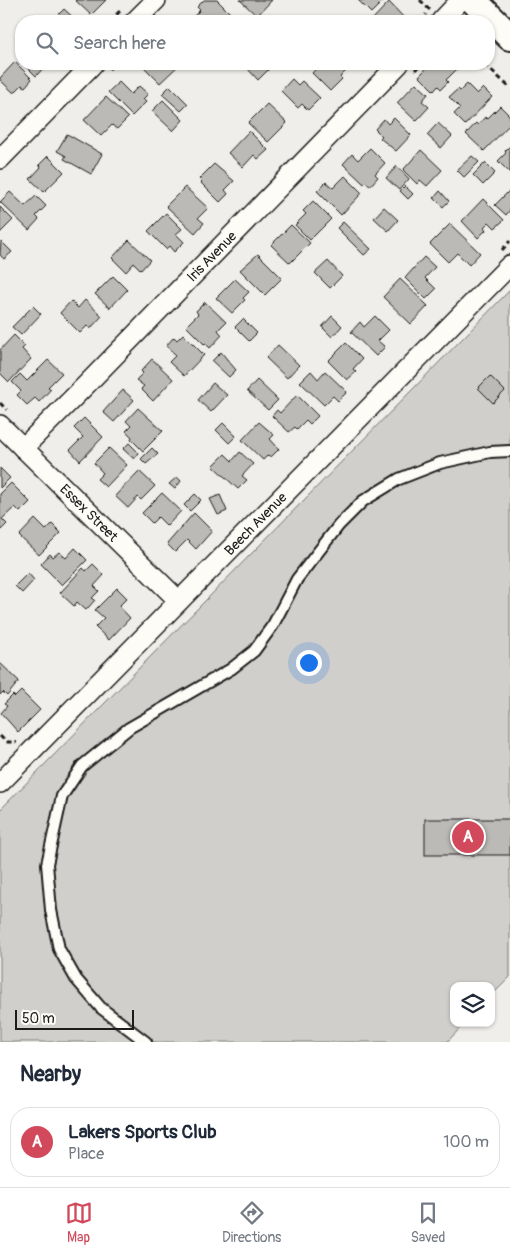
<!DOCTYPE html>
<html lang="en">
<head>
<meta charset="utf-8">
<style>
	:root { --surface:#fff; --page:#f6f6f7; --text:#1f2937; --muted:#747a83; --line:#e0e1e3; --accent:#d1495b }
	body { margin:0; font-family:Pangolin,sans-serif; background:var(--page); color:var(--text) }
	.controls { position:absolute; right:15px; bottom:15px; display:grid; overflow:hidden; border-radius:10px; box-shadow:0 1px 4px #0004 }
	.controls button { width:45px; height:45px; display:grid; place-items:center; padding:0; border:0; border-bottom:1px solid var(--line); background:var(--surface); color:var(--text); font:25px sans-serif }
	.scale { position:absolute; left:15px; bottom:12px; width:119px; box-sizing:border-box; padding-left:5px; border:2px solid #1c1c1c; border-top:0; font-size:14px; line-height:18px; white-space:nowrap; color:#1c1c1c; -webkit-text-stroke:4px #fdfcf7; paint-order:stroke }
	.you { position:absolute; left:308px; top:662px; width:18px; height:18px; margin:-12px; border:4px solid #fff; border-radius:50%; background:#1a73e8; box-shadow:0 0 0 8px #1a73e833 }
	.badge { display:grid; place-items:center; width:32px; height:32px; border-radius:50%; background:var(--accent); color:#fff; font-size:16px; font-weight:700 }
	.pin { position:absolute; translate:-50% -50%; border:2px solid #fff; box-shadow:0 1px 5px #0006 }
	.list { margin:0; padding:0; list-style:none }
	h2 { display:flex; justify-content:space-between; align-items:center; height:65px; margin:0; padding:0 20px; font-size:21px }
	h2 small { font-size:16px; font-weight:400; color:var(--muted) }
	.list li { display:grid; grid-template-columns:32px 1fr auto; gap:15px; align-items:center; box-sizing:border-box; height:70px; margin:0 10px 10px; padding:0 10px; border:1px solid var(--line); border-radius:20px }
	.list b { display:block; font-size:19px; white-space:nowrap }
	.list p { margin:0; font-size:16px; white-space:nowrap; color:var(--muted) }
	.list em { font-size:16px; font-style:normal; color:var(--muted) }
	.icon { flex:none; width:28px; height:28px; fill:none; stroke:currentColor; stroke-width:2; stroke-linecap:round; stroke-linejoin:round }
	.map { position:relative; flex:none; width:510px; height:1042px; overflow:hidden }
	.search { position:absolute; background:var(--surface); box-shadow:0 1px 4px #0004; left:15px; right:15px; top:15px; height:55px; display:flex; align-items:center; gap:12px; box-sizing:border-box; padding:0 18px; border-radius:20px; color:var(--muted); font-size:19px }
	.sheet { height:145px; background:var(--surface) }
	nav { display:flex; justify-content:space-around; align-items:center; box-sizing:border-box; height:70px; border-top:1px solid var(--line); background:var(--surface); font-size:14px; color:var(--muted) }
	nav a { display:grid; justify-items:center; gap:2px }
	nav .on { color:var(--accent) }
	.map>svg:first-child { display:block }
	.garden { fill:#d0cfcc; stroke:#767674 }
	.building { fill:#bbbab6; stroke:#1c1c1c }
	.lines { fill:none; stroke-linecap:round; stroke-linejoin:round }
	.lane-casing { stroke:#1c1c1c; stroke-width:14 }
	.street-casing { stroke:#1c1c1c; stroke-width:22 }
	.secondary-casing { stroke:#1c1c1c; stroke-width:30 }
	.path { stroke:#1c1c1c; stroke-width:3; stroke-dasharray:5 4; stroke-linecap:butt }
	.lane { stroke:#fdfcf7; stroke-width:10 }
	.street { stroke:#fdfcf7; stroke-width:19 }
	.secondary { stroke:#fdfcf7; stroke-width:26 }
	.labels { text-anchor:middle; stroke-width:5; stroke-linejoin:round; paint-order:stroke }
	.street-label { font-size:14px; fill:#1c1c1c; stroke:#fdfcf7 }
</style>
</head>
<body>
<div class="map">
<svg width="510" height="1042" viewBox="0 0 510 1042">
	<rect width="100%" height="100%" fill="#f0eeea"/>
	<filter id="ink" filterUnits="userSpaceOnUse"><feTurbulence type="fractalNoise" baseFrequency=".02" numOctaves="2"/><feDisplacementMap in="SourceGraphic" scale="10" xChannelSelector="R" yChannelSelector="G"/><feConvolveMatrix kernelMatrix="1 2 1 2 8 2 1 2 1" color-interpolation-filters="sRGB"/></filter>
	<g filter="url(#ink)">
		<path class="garden" d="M510 290V977L491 996V986H454V1023H465L447 1042H0V810Z"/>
		<g class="building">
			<path d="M75 0H106L91 15Z"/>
			<path d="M204 0H217L238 21H199L194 16 200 10 197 7Z"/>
			<path d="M240 0H272L257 16Z"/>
			<path d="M358 0H384L371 13Z"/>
			<path d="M389 2 407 21H368H371Z"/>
			<path d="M64 9 77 21H54L53 20Z"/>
			<path d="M15 62 32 79 25 87 22 85 14 93 0 80V78Z"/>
			<path d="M24 64H45L46 65 36 76Z"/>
			<path d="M141 64H180L160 83Z"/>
			<path d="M250 64H263L269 69 258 80 247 68Z"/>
			<path d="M321 64H343L348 69 340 77 342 79 330 91 312 73Z"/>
			<path d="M431 64H456L459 67 446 80 448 82 441 89 438 86 434 91 419 76Z"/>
			<path d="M292 79 298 85 302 81 320 98 308 110 302 104 298 108 281 91Z"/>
			<path d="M119 82 131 94 139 86 148 94 143 99 146 102 132 116 108 92Z"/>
			<path d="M416 83 428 94 422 101 429 107 416 121 397 103Z"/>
			<path d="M467 84 477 94 483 88 492 97 465 125 454 114 460 108 449 97 458 89 460 91Z"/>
			<path d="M170 86 188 104 181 111 162 94Z"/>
			<path d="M106 97 128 118 117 129 112 125 101 136 84 120Z"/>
			<path d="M163 100 183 120 173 131 152 111Z"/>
			<path d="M267 104 287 123 268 142 248 123Z"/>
			<path d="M500 106 510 116V124L484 151 466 134 476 123 478 125 485 117 487 119Z"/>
			<path d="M394 118 411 135 396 151 380 138 382 136 375 129 384 119 388 124Z"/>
			<path d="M438 123 452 136 441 148 427 135Z"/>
			<path d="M249 131 268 150 258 159 254 155 243 167 228 153Z"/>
			<path d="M67 134 102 154 91 174 64 159 66 156 57 151Z"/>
			<path d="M510 146V173L498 161 506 153 505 151Z"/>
			<path d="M370 148 385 163 375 174 378 177 370 186 365 182 364 184 343 164 352 154 358 160Z"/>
			<path d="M421 150 442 170 427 186 420 180 417 184 403 170Z"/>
			<path d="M48 156 64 172 44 192 30 179 41 167 39 165Z"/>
			<path d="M472 156 479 162 464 177 457 170Z"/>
			<path d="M485 163 495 173 483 185 473 175Z"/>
			<path d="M214 164 234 181 225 190 228 194 220 202 201 183 202 182 199 179Z"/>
			<path d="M397 166 409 179 399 190 386 178Z"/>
			<path d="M345 176 362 193 341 215 317 191 326 182 333 188Z"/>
			<path d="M405 186 413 194 408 199 400 191Z"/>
			<path d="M185 187 208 208 198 218 204 223 195 233 166 206Z"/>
			<path d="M510 190V210L506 215 495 205Z"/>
			<path d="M440 191 449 201 443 207 434 198Z"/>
			<path d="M10 192 25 206 36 196 46 206 36 216 39 219 29 230 0 202Z"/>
			<path d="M483 199 504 220 495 228 489 222 484 227 486 230 478 238 462 221Z"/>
			<path d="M313 201 331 219 310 240 295 225 306 214 303 211Z"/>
			<path d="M0 207 13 220 0 233Z"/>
			<path d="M384 207 398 220 388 231 374 218Z"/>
			<path d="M166 213 182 229 176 234 184 242 174 252 169 246 166 249 148 231Z"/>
			<path d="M343 222 371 249 364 255 337 228Z"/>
			<path d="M450 224 480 253 469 265 457 253 448 262 430 244Z"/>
			<path d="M291 225 310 243 290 263 271 245Z"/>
			<path d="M129 240 150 260 141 270 134 263 126 272 112 258Z"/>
			<path d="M1 241 12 252 4 259 0 255Z"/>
			<path d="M258 254 282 278 265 295 240 270Z"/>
			<path d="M424 257 435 267 425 278 436 289 426 299 405 278Z"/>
			<path d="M328 261 342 276 330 288 315 273Z"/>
			<path d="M113 276 127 290 110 308 95 294Z"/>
			<path d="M235 279 249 292 243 298 245 300 232 313 216 298Z"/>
			<path d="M400 279 428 306 411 324 383 297Z"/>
			<path d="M85 300 102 316 90 329 87 326 80 333 60 313 71 301 78 308Z"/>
			<path d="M205 302 226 322 218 330 222 335 210 348 205 343 204 344 186 326 198 314 196 311Z"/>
			<path d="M33 306 41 314 21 335 12 327Z"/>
			<path d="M332 316 342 326 332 337 322 327Z"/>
			<path d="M375 316 389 330 378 341 385 347 376 356 351 332 360 322 364 327Z"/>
			<path d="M243 319 257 333 249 341 235 327Z"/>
			<path d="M183 334 204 355 184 376 169 362 176 355 166 346 174 337 177 340Z"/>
			<path d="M14 335 25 346 22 349 31 359 9 382 0 373V350Z"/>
			<path d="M346 343 362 359 353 369 356 372 347 380 328 361Z"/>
			<path d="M278 345 299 365 287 378 266 358Z"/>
			<path d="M221 352 236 370 229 377 212 361Z"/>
			<path d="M152 359 173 379 153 401 141 389 144 386 136 380 143 373 141 371Z"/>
			<path d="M48 360 62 373 48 387 51 389 39 402 35 398 27 405 17 395 21 391 12 382 20 374 27 381Z"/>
			<path d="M311 371 318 379 325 371 347 392 338 401 333 396 324 405 300 382Z"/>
			<path d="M490 376 505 391 493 403 478 388Z"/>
			<path d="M257 380 278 400 268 410 247 391Z"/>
			<path d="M213 383 227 395 211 412 198 400Z"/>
			<path d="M123 390 134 400 114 422 103 412Z"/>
			<path d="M297 395 318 416 310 424 306 420 297 429 295 427 289 432 272 416 277 410 280 413Z"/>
			<path d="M138 408 163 431 143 451 131 439 132 437 126 431 131 426 126 421Z"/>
			<path d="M84 418 103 437 80 461 70 450 83 437 74 428Z"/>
			<path d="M259 422 274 435 270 439 279 449 271 457 268 455 263 460 242 440Z"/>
			<path d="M223 423 236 436 229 443 216 430Z"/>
			<path d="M129 443 139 453 134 459 123 449Z"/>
			<path d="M109 448 127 465 106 487 97 479 103 473 94 463Z"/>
			<path d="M152 448 158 454 146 464 141 459Z"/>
			<path d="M240 452 253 464 242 476 247 480 238 489 213 466 225 454 232 461Z"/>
			<path d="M0 468 10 478 0 488Z"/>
			<path d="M139 471 155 486 141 500 138 497 128 508 115 496Z"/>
			<path d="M177 477 181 481 175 489 169 484Z"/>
			<path d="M11 483 30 502 20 512 15 507 2 519 7 524 0 531V494Z"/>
			<path d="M162 493 181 511 167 526 158 517 152 523 142 513Z"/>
			<path d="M195 494 201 500 190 511 184 505Z"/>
			<path d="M220 495 227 511 218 515 210 499Z"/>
			<path d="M194 513 212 531 196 549 187 540 175 552 167 544Z"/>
			<path d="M35 519 46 530 52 524 61 533 39 555 19 536Z"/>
			<path d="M75 548 87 560 62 585 41 564 50 554 53 557 59 552 66 558Z"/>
			<path d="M93 564 104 575 94 586 99 591 92 598 95 600 86 610 77 602 74 606 60 593 83 568 86 571Z"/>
			<path d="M28 573 34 580 22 593 15 586Z"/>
			<path d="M117 588 127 598 119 606 130 618 109 640 95 627 104 618 95 610Z"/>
			<path d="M0 663 19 681 7 696 3 692 0 695Z"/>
			<path d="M21 691 40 710 18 732 1 713 7 706 4 704 13 695 15 697Z"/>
			<rect x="425" y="819" width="85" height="36"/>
		</g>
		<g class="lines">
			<g class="lane-casing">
				<path id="lane" d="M146 1042 101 1008 76 979 59 949 51 910 47 864 62 796 82 766 129 728 231 669 254 651 273 625 297 579 339 525 363 501 399 479 440 463 490 452 510 451"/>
			</g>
			<g class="street-casing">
				<g id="street">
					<path d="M135 21 156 0"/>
					<path d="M441 21 461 0"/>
					<path d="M0 159 93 64"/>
					<path id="s1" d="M0 425 179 601"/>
					<path id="s2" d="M23 448 84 387 399 64"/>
					<path id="s3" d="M0 783 510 265"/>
				</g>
			</g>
			<g class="secondary-casing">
				<path id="secondary" d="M473 0 510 37"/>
			</g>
			<g class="path">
				<path d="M420 0 430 10"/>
				<path d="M110 21 120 11"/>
				<path d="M419 21 426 14"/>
				<path d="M485 64 510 88"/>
				<path d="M109 69 114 64"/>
				<path d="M415 70 421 64"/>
				<path d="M502 250 510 241"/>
				<path d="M0 403 7 410"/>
				<path d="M0 736 6 742H17"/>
			</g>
			<use href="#lane" class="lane"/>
			<use href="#street" class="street"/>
			<use href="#secondary" class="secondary"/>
		</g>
	</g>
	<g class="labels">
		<g class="street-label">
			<text dy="5" stroke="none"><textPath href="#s2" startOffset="269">Iris Avenue</textPath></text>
			<text dy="5" stroke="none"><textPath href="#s1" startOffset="125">Essex Street</textPath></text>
			<text dy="5" stroke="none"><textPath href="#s3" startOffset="364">Beech Avenue</textPath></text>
		</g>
	</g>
</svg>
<div class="controls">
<button><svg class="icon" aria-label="layers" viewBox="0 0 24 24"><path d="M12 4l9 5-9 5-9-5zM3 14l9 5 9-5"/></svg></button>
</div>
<div class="scale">50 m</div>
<div class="you"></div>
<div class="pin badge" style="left:468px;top:837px">A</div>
<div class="search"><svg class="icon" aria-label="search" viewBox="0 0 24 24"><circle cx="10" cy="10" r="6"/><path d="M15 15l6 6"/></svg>Search here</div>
</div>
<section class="sheet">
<h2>Nearby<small></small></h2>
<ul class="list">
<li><span class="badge">A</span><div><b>Lakers Sports Club</b><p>Place</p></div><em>100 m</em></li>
</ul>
</section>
<nav>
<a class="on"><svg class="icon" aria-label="map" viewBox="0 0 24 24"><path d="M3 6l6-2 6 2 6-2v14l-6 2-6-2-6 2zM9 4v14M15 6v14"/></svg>Map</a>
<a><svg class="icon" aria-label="directions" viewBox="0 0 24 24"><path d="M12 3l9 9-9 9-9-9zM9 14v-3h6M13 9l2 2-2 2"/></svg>Directions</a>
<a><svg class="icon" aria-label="saved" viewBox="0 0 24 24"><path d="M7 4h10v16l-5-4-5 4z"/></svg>Saved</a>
</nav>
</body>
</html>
